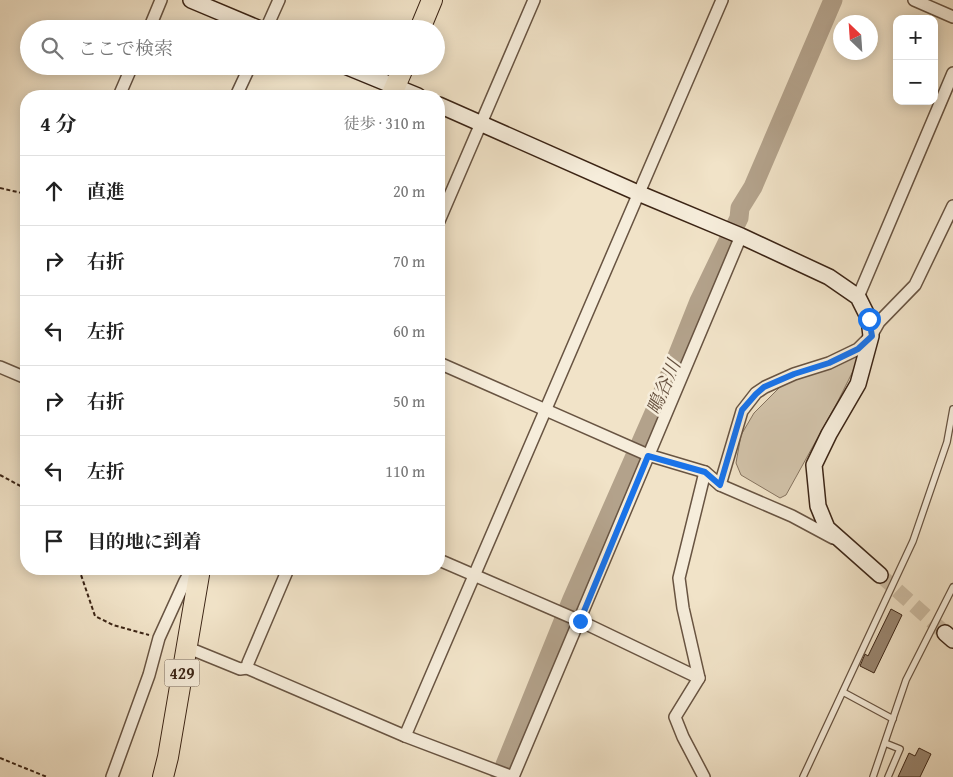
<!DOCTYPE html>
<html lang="ja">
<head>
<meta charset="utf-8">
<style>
	:root { --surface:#fff; --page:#f6f6f6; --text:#222; --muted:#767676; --line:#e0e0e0 }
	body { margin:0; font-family:"Gentium Book Plus","Noto Serif JP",serif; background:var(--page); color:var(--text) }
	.controls { position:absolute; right:15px; top:15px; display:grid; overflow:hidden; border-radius:10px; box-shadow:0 2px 12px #0003 }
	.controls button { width:45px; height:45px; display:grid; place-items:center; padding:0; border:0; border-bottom:1px solid var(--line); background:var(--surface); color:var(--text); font:25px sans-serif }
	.compass { position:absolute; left:833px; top:15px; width:45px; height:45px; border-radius:50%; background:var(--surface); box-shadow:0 2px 12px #0003; rotate:335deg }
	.stop { position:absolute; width:15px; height:15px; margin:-11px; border:4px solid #1a73e8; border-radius:50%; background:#fff }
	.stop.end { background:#1a73e8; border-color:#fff; box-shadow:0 1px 5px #0008 }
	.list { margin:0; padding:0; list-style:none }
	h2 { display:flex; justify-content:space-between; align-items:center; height:65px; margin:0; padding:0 20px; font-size:21px }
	h2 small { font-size:16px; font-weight:400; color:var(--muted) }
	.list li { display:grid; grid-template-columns:32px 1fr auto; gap:15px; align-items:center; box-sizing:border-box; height:70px; padding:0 20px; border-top:1px solid var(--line) }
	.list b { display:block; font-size:19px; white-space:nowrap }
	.list em { font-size:16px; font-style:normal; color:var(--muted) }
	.icon { flex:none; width:28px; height:28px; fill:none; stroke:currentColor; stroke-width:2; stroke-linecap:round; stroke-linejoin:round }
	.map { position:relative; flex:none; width:953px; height:777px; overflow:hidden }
	.search { position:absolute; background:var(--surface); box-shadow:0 2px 12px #0003; left:20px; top:20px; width:425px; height:55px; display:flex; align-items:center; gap:12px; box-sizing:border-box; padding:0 18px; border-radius:28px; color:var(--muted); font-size:19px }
	.panel { position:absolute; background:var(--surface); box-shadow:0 2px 12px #0003; left:20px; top:90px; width:425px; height:485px; border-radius:20px }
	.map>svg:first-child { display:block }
	.green { fill:#d2c3aa; stroke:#867460 }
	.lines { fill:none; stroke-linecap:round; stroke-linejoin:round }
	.river { stroke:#b3a28b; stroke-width:19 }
	.building { fill:#9a8772; stroke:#3b2415 }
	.secondary-tunnel { stroke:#cdbda4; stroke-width:15; stroke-dasharray:15 8; stroke-linecap:butt }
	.lane-casing { stroke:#685442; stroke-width:8 }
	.street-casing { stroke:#685442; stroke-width:14 }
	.secondary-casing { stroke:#3b2415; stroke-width:18 }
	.highway-casing { stroke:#3b2415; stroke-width:22 }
	.path { stroke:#3b2415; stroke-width:2; stroke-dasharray:4 2.5; stroke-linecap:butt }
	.lane { stroke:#f6eddb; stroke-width:5.5 }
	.street { stroke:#f6eddb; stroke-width:11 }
	.secondary { stroke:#f6eddb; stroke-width:15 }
	.highway { stroke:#f1e3c8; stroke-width:20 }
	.route { stroke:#1a73e8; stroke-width:6 }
	.labels { text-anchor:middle; stroke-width:5; stroke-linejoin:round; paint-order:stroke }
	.shield { fill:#f6eddb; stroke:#736050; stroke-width:1 }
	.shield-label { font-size:16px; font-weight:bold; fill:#3b2415 }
	.water-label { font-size:19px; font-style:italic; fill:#65503e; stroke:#f6eddb }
</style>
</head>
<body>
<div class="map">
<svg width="953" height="777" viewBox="0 0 953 777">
	<rect width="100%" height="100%" fill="#f1e3c8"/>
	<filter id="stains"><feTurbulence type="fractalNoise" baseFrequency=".004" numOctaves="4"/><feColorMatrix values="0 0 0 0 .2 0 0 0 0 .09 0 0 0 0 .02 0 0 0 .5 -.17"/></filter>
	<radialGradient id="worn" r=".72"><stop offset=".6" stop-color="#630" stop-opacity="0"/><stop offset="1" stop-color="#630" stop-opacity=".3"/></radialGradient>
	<path class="green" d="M855 355 859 359 838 401 786 495 780 498 741 475 736 463 741 435 754 413 787 380Z"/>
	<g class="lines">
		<path class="river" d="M500 777 572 599 660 399 699 301 739 218 740 208 753 187 833 0"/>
	</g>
	<g class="building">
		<path d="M891 609 902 615 874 673 860 666 865 654 868 656Z"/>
		<path d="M919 748 931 754 920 777H898L909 753 915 756Z"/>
	</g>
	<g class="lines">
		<path class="secondary-tunnel" d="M880 575 945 633"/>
		<g class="lane-casing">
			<g id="lane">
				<path d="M843 692 893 719"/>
				<path d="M885 743 900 749 888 777"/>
				<path d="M803 777 913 541 947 442 953 409"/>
				<path d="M873 777 906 680 953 587"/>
			</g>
		</g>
		<g class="street-casing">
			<g id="street">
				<path d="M914 0 953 17"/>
				<path d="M149 29 161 0"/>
				<path d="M266 29 279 0"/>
				<path d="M119 96 132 66"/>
				<path d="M236 96 250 66"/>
				<path d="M439 221 534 0"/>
				<path d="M858 297 953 73"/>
				<path d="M439 363 648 455 705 472 720 485 792 516 833 538"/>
				<path d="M0 367 26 378"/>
				<path d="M720 485 742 411 756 393 765 387 794 374 829 363 858 349 871 336 879 322 915 285 953 206"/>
				<path d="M439 560 580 621 699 678"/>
				<path d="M186 647 240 669 247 668 405 736 513 777"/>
				<path d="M247 668 248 663 288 569"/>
				<path d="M405 736 722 0"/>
				<path d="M112 777 149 675 159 638 185 581 192 569"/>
				<path d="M513 777 741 236"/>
				<path d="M704 777 683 737 675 717 699 678 683 608 679 578 705 472"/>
			</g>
		</g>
		<g class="secondary-casing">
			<g id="secondary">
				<path d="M191 0 260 29"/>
				<path d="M345 66 418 96"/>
				<path d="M439 105 638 193 741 236 829 277 858 297 869 319 871 336 858 384 829 434 814 465 818 506 827 528 880 575"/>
				<path d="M945 633 953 640"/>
			</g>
		</g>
		<g class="highway-casing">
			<g id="highway">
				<path d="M420 29 432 0"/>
				<path d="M391 96 404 66"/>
				<path d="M163 777 168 757 200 569"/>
			</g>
		</g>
		<g class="path">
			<path d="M0 188 26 194"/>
			<path d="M0 475 26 489"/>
			<path d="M79 569 95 616 113 625 149 635"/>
			<path d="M0 758 47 777"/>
		</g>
		<use href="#lane" class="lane"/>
		<use href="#street" class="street"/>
		<use href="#secondary" class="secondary"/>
		<use href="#highway" class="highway"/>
	</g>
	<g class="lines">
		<path class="route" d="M580 621 648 456 705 472 720 485 742 410 756 394 764 387 794 374 829 363 858 349 872 336 869 319"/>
	</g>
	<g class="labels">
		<rect class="shield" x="164.5" y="659.5" width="35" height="27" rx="4"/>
		<g class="shield-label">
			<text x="182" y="679">429</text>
		</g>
		<g class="water-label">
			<text transform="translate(663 387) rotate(-67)" y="7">鴫谷川</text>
		</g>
	</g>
	<rect width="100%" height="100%" filter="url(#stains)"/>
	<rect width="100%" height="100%" fill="url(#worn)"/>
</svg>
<div class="controls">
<button>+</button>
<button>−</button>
</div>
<svg class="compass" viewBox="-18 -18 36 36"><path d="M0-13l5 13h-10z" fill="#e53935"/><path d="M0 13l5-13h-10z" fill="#767676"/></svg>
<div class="stop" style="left:869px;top:319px"></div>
<div class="stop end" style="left:580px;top:621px"></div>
<div class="search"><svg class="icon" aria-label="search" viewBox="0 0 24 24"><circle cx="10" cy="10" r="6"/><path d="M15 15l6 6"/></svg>ここで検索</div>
<section class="panel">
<h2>4 分<small>徒歩 · 310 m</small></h2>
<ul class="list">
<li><svg class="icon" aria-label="ahead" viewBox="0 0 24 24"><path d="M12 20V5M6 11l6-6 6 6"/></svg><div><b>直進</b></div><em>20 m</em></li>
<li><svg class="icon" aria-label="right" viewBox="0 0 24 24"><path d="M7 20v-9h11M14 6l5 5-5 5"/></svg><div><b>右折</b></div><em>70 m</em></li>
<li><svg class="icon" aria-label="left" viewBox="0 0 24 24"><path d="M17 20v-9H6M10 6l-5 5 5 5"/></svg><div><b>左折</b></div><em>60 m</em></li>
<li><svg class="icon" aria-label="right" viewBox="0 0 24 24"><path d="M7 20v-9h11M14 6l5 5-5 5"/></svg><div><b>右折</b></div><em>50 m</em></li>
<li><svg class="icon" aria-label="left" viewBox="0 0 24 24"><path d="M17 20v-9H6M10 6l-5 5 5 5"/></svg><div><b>左折</b></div><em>110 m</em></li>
<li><svg class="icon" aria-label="arrive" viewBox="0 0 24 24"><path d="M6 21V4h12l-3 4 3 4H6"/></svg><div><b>目的地に到着</b></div></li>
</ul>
</section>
</div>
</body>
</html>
